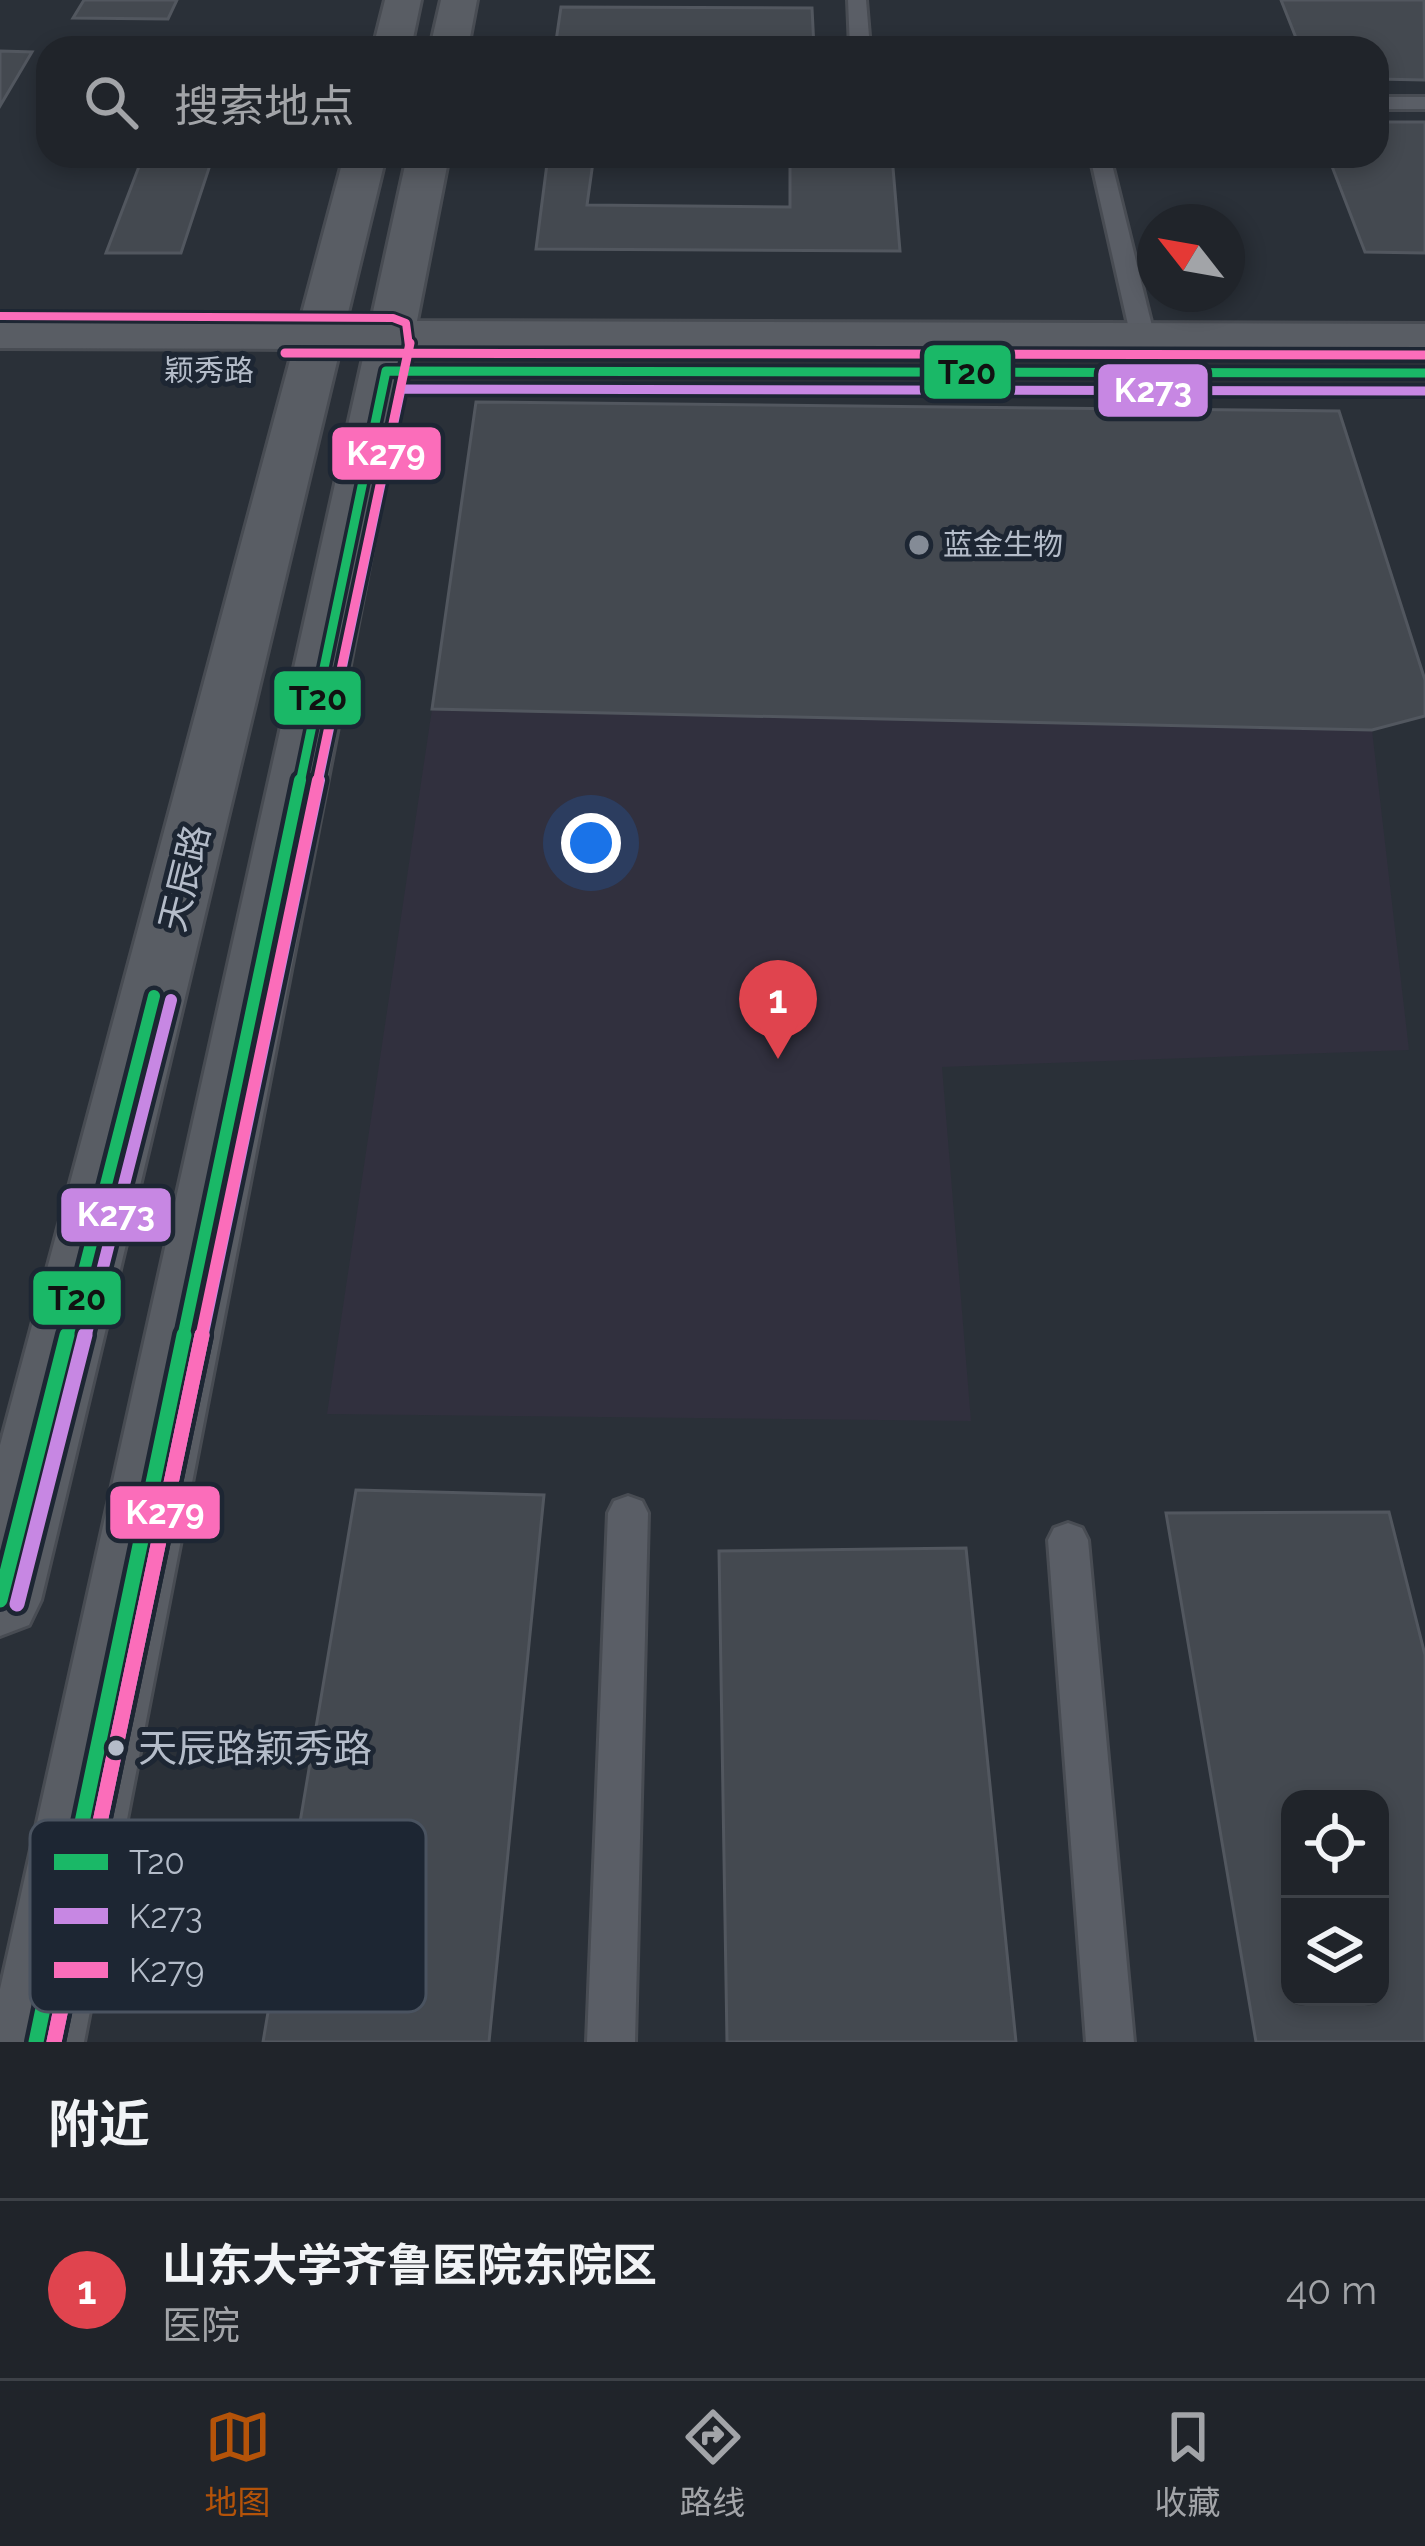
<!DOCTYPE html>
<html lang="zh">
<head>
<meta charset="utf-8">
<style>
	:root { --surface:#20242a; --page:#282c32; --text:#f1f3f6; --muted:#a2a4a8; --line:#3d4147; --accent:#b45309 }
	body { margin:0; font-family:Raleway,"Noto Sans SC",sans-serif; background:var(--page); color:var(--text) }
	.controls { position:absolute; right:36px; bottom:36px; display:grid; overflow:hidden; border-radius:24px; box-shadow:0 6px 18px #0003 }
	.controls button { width:108px; height:108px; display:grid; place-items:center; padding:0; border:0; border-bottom:3px solid var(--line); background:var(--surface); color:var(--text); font:60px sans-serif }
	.compass { position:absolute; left:1137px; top:204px; width:108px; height:108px; border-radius:50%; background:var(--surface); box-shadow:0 6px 18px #0003; rotate:301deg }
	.you { position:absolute; left:591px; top:843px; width:42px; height:42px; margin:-30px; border:9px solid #fff; border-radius:50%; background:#1a73e8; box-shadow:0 0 0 18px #1a73e833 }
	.badge { display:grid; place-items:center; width:78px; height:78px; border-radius:50%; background:var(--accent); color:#fff; font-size:39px; font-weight:700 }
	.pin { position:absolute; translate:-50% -99px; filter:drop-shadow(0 3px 6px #0008) }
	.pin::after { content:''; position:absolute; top:63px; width:42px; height:36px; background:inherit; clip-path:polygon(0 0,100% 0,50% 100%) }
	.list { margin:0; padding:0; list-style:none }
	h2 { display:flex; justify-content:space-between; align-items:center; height:156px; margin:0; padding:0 48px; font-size:51px }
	h2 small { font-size:39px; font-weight:400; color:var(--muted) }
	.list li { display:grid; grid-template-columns:78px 1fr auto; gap:36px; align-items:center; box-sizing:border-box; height:180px; padding:0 48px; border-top:3px solid var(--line) }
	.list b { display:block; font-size:45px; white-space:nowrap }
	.list p { margin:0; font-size:39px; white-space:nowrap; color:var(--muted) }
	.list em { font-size:39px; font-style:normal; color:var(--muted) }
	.icon { flex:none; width:66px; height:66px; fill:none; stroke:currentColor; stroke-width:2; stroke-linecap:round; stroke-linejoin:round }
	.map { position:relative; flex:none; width:1425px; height:2042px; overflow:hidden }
	.search { position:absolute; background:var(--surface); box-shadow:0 6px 18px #0003; left:36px; right:36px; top:36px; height:132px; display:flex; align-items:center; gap:30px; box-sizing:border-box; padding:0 42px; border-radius:36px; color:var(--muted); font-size:45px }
	.sheet { height:336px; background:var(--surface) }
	nav { display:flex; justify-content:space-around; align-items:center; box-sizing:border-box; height:168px; border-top:3px solid var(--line); background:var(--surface); font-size:33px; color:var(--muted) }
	nav a { display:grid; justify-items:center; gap:6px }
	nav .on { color:var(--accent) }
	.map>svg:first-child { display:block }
	.medical { fill:#31303e }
	.building { fill:#444950; stroke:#52575f; stroke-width:3; fill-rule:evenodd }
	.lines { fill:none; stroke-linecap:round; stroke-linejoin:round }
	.service-casing { stroke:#484c53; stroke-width:6 }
	.secondary-casing { stroke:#484c53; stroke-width:6 }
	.service { fill:#5a5e66; fill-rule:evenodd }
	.secondary { fill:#595d64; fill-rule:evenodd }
	.bus-1-far2-casing { stroke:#1d2633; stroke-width:16 }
	.bus-1-far1-casing { stroke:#1d2633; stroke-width:21 }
	.bus-1-casing { stroke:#1d2633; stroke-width:24 }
	.bus-2-far2-casing { stroke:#1d2633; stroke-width:16 }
	.bus-2-far1-casing { stroke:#1d2633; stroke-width:21 }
	.bus-2-casing { stroke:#1d2633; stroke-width:24 }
	.bus-3-far3-casing { stroke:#1d2633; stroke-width:14 }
	.bus-3-far2-casing { stroke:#1d2633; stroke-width:16 }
	.bus-3-far1-casing { stroke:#1d2633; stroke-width:21 }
	.bus-3-casing { stroke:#1d2633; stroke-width:24 }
	.bus-1-far2 { stroke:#1ab867; stroke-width:9 }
	.bus-1-far1 { stroke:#1ab867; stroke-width:12 }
	.bus-1 { stroke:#1ab867; stroke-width:15 }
	.bus-2-far2 { stroke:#c787e3; stroke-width:9 }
	.bus-2-far1 { stroke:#c787e3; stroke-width:12 }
	.bus-2 { stroke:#c787e3; stroke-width:15 }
	.bus-3-far3 { stroke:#fb6dba; stroke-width:8 }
	.bus-3-far2 { stroke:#fb6dba; stroke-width:9 }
	.bus-3-far1 { stroke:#fb6dba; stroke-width:12 }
	.bus-3 { stroke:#fb6dba; stroke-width:15 }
	.poi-dot { fill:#848b96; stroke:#1d2633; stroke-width:4.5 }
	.bus-dot { fill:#b4bcc9; stroke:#1d2633; stroke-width:4.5 }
	.labels { text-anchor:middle; stroke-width:10; stroke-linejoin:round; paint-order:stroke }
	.far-street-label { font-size:30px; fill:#b4bcc9; stroke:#1d2633 }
	.far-poi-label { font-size:30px; fill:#b4bcc9; stroke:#1d2633; text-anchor:start }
	.street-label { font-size:36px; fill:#b4bcc9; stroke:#1d2633 }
	.near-bus-label { font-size:39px; fill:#b4bcc9; stroke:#1d2633; text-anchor:start }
	.key { fill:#1d2633; stroke:#4a5360; stroke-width:3 }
	.key-label { font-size:33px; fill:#b4bcc9 }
	.line-badge { stroke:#1d2633; stroke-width:4.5 }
	.badge-label { font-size:33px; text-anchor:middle; font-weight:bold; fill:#fff }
	.pale-badge-label { font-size:33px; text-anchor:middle; font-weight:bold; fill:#111 }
</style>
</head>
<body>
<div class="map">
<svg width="1425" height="2042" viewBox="0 0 1425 2042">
	<rect width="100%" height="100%" fill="#2a3038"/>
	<path class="medical" d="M432 709 1372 730 1409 1050 942 1067 971 1421 327 1414Z"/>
	<g class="building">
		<path d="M84 0H177L168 19 73 18Z"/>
		<path d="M1281 0H1424L1425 80 1377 79V48H1300Z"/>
		<path d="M561 7 812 8 814 48H555Z"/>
		<path d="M0 51 32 52 0 106Z"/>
		<path d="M1377 122H1425V253L1365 252 1328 156H1377Z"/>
		<path d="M143 156H213L181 253H106Z"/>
		<path d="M548 156H892L900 251 536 249ZM593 162 790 163V207L587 205Z"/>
		<path d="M476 402 1339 411 1425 680V716L1372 730 432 709Z"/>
		<path d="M356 1490 544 1495 489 2042H263Z"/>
		<path d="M1389 1512 1425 1655V2042H1256L1166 1513ZM1290 1799H1380V1997H1290Z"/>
		<path d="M966 1548 1016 2042H727L719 1551Z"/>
	</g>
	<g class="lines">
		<g class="service-casing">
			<g id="service">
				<path d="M848 0H866L870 48H850Z"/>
				<rect x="1377" y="97" width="48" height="12"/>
				<path d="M1090 156H1110L1155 338 1151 343 1143 345 1131 338Z"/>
				<path d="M628 1496 642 1501 648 1513 635 2042H587L608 1513 614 1501Z"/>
				<path d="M1068 1523 1082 1528 1088 1540 1134 2042H1086L1048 1540 1054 1528Z"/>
			</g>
		</g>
		<g class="secondary-casing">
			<g id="secondary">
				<path d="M385 0H421L411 48H373Z"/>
				<path d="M441 0H477L468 48H430Z"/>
				<path d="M344 156H386L346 321H371L407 156H449L417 321 1425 324V352L411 349 84 2042H0V1989L365 349H340L41 1600 29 1625 0 1636V1445L293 349 0 348V320L300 321Z"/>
			</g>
		</g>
		<use href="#service" class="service"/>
		<use href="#secondary" class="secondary"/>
		<g class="bus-1-far2-casing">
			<path id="bus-1-far2" d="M300 783 386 371 1425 373"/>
		</g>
		<g class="bus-1-far1-casing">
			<g id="bus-1-far1">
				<path d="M67 1338 154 996"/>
				<path d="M183 1338 300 780"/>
			</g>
		</g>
		<g class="bus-1-casing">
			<g id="bus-1">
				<path d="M0 1600 67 1335"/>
				<path d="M36 2042 184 1335"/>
			</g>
		</g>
		<g class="bus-2-far2-casing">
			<path id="bus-2-far2" d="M318 783 401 389 1425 391"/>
		</g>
		<g class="bus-2-far1-casing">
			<g id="bus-2-far1">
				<path d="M85 1338 171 1000"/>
				<path d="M202 1338 319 780"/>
			</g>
		</g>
		<g class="bus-2-casing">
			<g id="bus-2">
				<path d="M17 1604 85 1335"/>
				<path d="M54 2042 202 1335"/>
			</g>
		</g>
		<g class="bus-3-far3-casing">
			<path id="bus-3-far3" d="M0 316 393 318 406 323 409 346"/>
		</g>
		<g class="bus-3-far2-casing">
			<g id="bus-3-far2">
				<path d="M285 353 1425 355"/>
				<path d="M317 783 410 343"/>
			</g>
		</g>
		<g class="bus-3-far1-casing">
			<path id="bus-3-far1" d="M201 1338 318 780"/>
		</g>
		<g class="bus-3-casing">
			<path id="bus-3" d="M54 2042 202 1335"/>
		</g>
		<use href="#bus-1-far2" class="bus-1-far2"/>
		<use href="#bus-1-far1" class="bus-1-far1"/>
		<use href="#bus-1" class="bus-1"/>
		<use href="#bus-2-far2" class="bus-2-far2"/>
		<use href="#bus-2-far1" class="bus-2-far1"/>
		<use href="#bus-2" class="bus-2"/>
		<use href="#bus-3-far3" class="bus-3-far3"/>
		<use href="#bus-3-far2" class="bus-3-far2"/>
		<use href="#bus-3-far1" class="bus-3-far1"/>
		<use href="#bus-3" class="bus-3"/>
	</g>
	<circle class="poi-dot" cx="919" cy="545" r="12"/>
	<circle class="bus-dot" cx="116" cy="1748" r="10"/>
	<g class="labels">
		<g class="far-street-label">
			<text x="209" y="381">颖秀路</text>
		</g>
		<g class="far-poi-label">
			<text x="943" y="555">蓝金生物</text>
		</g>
		<g class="street-label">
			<text transform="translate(184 878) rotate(-76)" y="13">天辰路</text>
		</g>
		<g class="near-bus-label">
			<text x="138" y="1762">天辰路颖秀路</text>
		</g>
	</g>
	<rect x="30" y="1820" width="396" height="192" rx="18" class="key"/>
	<rect x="54" y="1854" width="54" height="16" fill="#1ab867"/>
	<rect x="54" y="1908" width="54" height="16" fill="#c787e3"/>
	<rect x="54" y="1962" width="54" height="16" fill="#fb6dba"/>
	<g class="key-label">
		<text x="129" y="1874">T20</text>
		<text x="129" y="1928">K273</text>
		<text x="129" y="1982">K279</text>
	</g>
	<g class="line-badge">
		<rect x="922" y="343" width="91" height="58" rx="12" fill="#1ab867"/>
		<rect x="1096" y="362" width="114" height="57" rx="12" fill="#c787e3"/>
		<rect x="330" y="425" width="113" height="57" rx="12" fill="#fb6dba"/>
		<rect x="272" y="669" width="91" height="58" rx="12" fill="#1ab867"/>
		<rect x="59" y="1186" width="114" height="58" rx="12" fill="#c787e3"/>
		<rect x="31" y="1269" width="92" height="58" rx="12" fill="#1ab867"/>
		<rect x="108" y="1484" width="114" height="57" rx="12" fill="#fb6dba"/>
	</g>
	<g class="badge-label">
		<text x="1153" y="402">K273</text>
		<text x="386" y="465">K279</text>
		<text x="116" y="1226">K273</text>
		<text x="165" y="1524">K279</text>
	</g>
	<g class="pale-badge-label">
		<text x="967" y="384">T20</text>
		<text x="318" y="710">T20</text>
		<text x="77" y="1310">T20</text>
	</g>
</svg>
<div class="controls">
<button><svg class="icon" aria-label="locate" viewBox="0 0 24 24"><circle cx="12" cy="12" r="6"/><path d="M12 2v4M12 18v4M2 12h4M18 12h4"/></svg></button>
<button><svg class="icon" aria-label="layers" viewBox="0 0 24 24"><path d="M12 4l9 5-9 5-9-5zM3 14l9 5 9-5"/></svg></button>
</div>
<svg class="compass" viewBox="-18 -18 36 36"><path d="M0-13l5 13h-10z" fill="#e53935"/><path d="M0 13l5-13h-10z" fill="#a2a4a8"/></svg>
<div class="you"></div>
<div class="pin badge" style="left:778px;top:1059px;background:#e0444e">1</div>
<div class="search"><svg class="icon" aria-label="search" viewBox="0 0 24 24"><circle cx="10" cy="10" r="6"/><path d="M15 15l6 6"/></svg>搜索地点</div>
</div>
<section class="sheet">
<h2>附近<small></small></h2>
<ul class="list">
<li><span class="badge" style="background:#e0444e">1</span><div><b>山东大学齐鲁医院东院区</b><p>医院</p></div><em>40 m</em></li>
</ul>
</section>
<nav>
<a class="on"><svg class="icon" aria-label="map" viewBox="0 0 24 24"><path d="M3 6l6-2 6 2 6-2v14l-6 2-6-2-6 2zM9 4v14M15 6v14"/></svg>地图</a>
<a><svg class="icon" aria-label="directions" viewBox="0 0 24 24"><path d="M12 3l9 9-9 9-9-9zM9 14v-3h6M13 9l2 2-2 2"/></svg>路线</a>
<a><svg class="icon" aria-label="saved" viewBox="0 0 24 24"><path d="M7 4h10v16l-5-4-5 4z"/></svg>收藏</a>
</nav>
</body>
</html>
